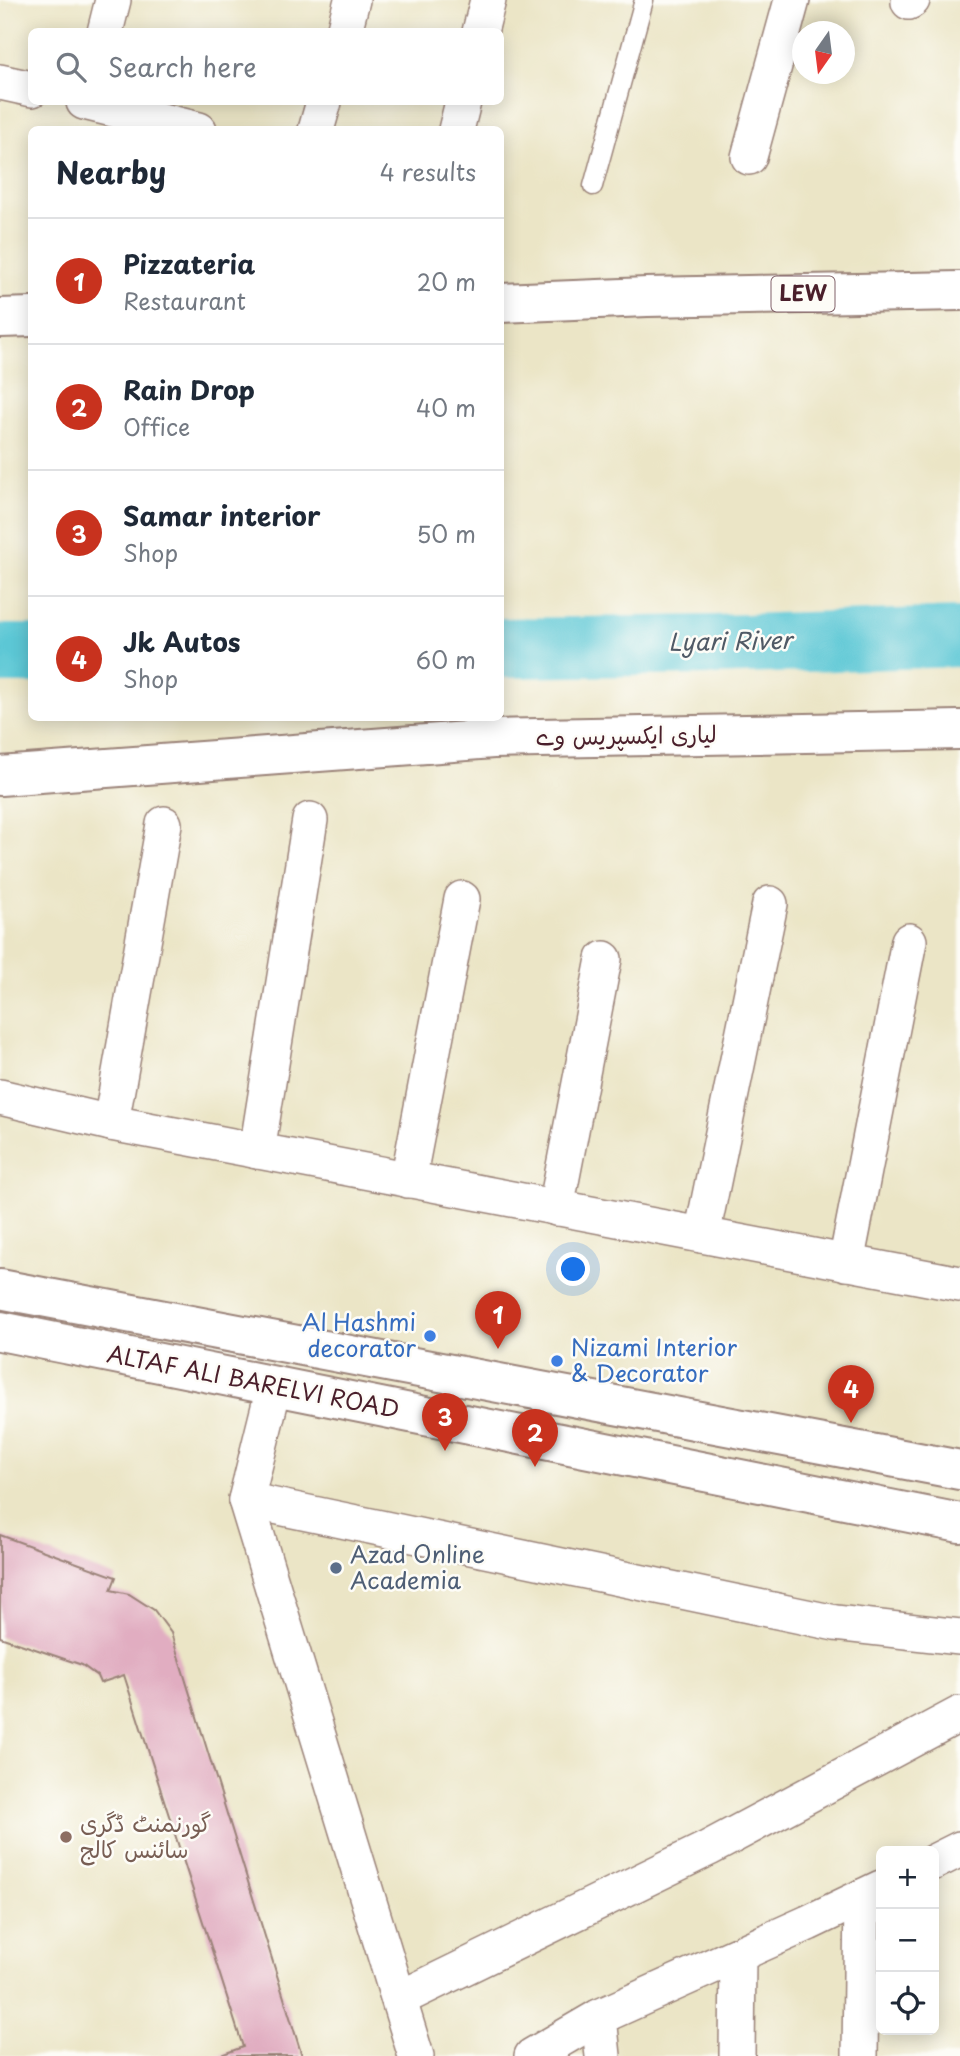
<!DOCTYPE html>
<html lang="en">
<head>
<meta charset="utf-8">
<style>
	:root { --surface:#fff; --page:#f2f2f3; --text:#1f2937; --muted:#747a83; --line:#e0e1e3; --accent:#c8321e }
	body { margin:0; font-family:"Playpen Sans","Playpen Sans Arabic",sans-serif; background:var(--page); color:var(--text) }
	.controls { position:absolute; right:21px; bottom:21px; display:grid; overflow:hidden; border-radius:10px; box-shadow:0 4px 18px #0003 }
	.controls button { width:63px; height:63px; display:grid; place-items:center; padding:0; border:0; border-bottom:2px solid var(--line); background:var(--surface); color:var(--text); font:35px sans-serif }
	.compass { position:absolute; left:792px; top:21px; width:63px; height:63px; border-radius:50%; background:var(--surface); box-shadow:0 4px 18px #0003; rotate:194deg }
	.you { position:absolute; left:574px; top:1270px; width:24px; height:24px; margin:-18px; border:5px solid #fff; border-radius:50%; background:#1a73e8; box-shadow:0 0 0 10px #1a73e833 }
	.badge { display:grid; place-items:center; width:46px; height:46px; border-radius:50%; background:var(--accent); color:#fff; font-size:23px; font-weight:700 }
	.pin { position:absolute; translate:-50% -58px; filter:drop-shadow(0 2px 4px #0008) }
	.pin::after { content:''; position:absolute; top:37px; width:24px; height:21px; background:inherit; clip-path:polygon(0 0,100% 0,50% 100%) }
	.list { margin:0; padding:0; list-style:none }
	h2 { display:flex; justify-content:space-between; align-items:center; height:91px; margin:0; padding:0 28px; font-size:30px }
	h2 small { font-size:23px; font-weight:400; color:var(--muted) }
	.list li { display:grid; grid-template-columns:46px 1fr auto; gap:21px; align-items:center; box-sizing:border-box; height:126px; padding:0 28px; border-top:2px solid var(--line) }
	.list b { display:block; font-size:26px; white-space:nowrap }
	.list p { margin:0; font-size:23px; white-space:nowrap; color:var(--muted) }
	.list em { font-size:23px; font-style:normal; color:var(--muted) }
	.icon { flex:none; width:38px; height:38px; fill:none; stroke:currentColor; stroke-width:2; stroke-linecap:round; stroke-linejoin:round }
	.map { position:relative; flex:none; width:960px; height:2056px; overflow:hidden }
	.search { position:absolute; background:var(--surface); box-shadow:0 4px 18px #0003; left:28px; top:28px; width:476px; height:77px; display:flex; align-items:center; gap:18px; box-sizing:border-box; padding:0 24px; border-radius:10px; color:var(--muted); font-size:26px }
	.panel { position:absolute; background:var(--surface); box-shadow:0 4px 18px #0003; left:28px; top:126px; width:476px; height:595px; border-radius:10px }
	.map>svg:first-child { display:block }
	.lines { fill:none; stroke-linecap:round; stroke-linejoin:round }
	.river { stroke:#5bc7d5; stroke-width:60 }
	.building { fill:#e1adc1 }
	.lane-casing { stroke:#9a8278; stroke-width:21 }
	.street-casing { stroke:#9a8278; stroke-width:38 }
	.secondary-casing { stroke:#9a8278; stroke-width:42 }
	.highway-casing { stroke:#9a8278; stroke-width:42 }
	.lane { stroke:#fff; stroke-width:18 }
	.street { stroke:#fff; stroke-width:35 }
	.secondary { stroke:#fff; stroke-width:38 }
	.highway { stroke:#fff; stroke-width:38 }
	.shop-dot { fill:#3f7fe0; stroke:#fdfcf7; stroke-width:2.5 }
	.service-dot { fill:#5c6f8a; stroke:#fdfcf7; stroke-width:2.5 }
	.education-dot { fill:#8d6e63; stroke:#fdfcf7; stroke-width:2.5 }
	.labels { text-anchor:middle; stroke-width:5; stroke-linejoin:round; paint-order:stroke }
	.shield { fill:#fdfcf7; stroke:#806168; stroke-width:2 }
	.shield-label { font-size:21px; font-weight:bold; fill:#4a1f2b }
	.street-label { font-size:23px; fill:#4a1f2b; stroke:#fdfcf7 }
	.shop-label { font-size:23px; fill:#366cbe; stroke:#fdfcf7; text-anchor:end }
	.service-label { font-size:23px; fill:#4e5e75; stroke:#fdfcf7; text-anchor:start }
	.education-label { font-size:23px; fill:#785e54; stroke:#fdfcf7; text-anchor:start }
	.water-label { font-size:24px; font-style:italic; fill:#505a66; stroke:#fdfcf7 }
</style>
</head>
<body>
<div class="map">
<svg width="960" height="2056" viewBox="0 0 960 2056">
	<rect width="100%" height="100%" fill="#fdfcf7"/>
	<filter id="ink" filterUnits="userSpaceOnUse"><feTurbulence type="fractalNoise" baseFrequency=".0143" numOctaves="2"/><feDisplacementMap in="SourceGraphic" scale="14" xChannelSelector="R" yChannelSelector="G"/><feConvolveMatrix kernelMatrix="1 2 1 2 8 2 1 2 1" color-interpolation-filters="sRGB"/></filter>
	<filter id="wash" filterUnits="userSpaceOnUse"><feTurbulence type="fractalNoise" baseFrequency=".00686" numOctaves="4" result="noise"/><feDisplacementMap in="SourceGraphic" scale="28" xChannelSelector="R" yChannelSelector="G"/><feGaussianBlur stdDeviation="1.57" result="paint"/><feColorMatrix in="noise" values="0 0 0 0 0 0 0 0 0 0 0 0 0 0 0 0 0 1.4 0 .05"/><feComposite in="paint" operator="in"/></filter>
	<g filter="url(#wash)">
		<rect width="100%" height="100%" fill="#ebe5c6"/>
		<g class="lines">
			<g class="river">
				<path d="M500 648 714 645 960 637"/>
				<path d="M0 654H32"/>
			</g>
		</g>
		<g id="blocks">
			<path class="building" d="M0 1535 116 1577 111 1590 129 1594 154 1610 171 1633 302 2056H218L243 2047 124 1675 100 1683 97 1676 82 1665 0 1637Z"/>
		</g>
	</g>
	<g filter="url(#ink)">
		<use href="#blocks" fill-opacity="0" stroke="#9a8278" stroke-width="2"/>
		<g class="lines">
			<g class="lane-casing">
				<path id="lane" d="M593 186 644 0"/>
			</g>
			<g class="street-casing">
				<g id="street">
					<path d="M909 2 912 0"/>
					<path d="M105 32 113 0"/>
					<path d="M344 32 352 0"/>
					<path d="M480 32 488 0"/>
					<path d="M0 82 32 89"/>
					<path d="M84 102 199 130"/>
					<path d="M316 130 324 102"/>
					<path d="M456 130 463 102"/>
					<path d="M749 157 792 0"/>
					<path d="M0 1097 111 1123 960 1284"/>
					<path d="M111 1123 164 824"/>
					<path d="M257 1151 310 820"/>
					<path d="M408 1180 462 899"/>
					<path d="M556 1208 604 959"/>
					<path d="M702 1235 770 904"/>
					<path d="M846 1263 909 941"/>
					<path d="M274 1387 246 1500 416 2056"/>
					<path d="M246 1500 835 1623 960 1637"/>
					<path d="M934 1862 960 1849"/>
					<path d="M399 1999 709 1848 960 1714"/>
					<path d="M599 2017 603 2056"/>
					<path d="M532 2056 599 2017 808 1923 881 1888"/>
					<path d="M737 2056 738 1955"/>
					<path d="M860 2056 862 1897"/>
				</g>
			</g>
			<g class="secondary-casing">
				<g id="secondary">
					<path d="M0 1289 960 1470"/>
					<path d="M0 1331 960 1523"/>
				</g>
			</g>
			<g class="highway-casing">
				<g id="highway">
					<path d="M500 303 647 297 960 291"/>
					<path d="M0 318 32 317"/>
					<path d="M0 776 493 739 960 730"/>
				</g>
			</g>
			<use href="#lane" class="lane"/>
			<use href="#street" class="street"/>
			<use href="#secondary" class="secondary"/>
			<use href="#highway" class="highway"/>
		</g>
	</g>
	<g class="shop-dot">
		<circle cx="430" cy="1336" r="7"/>
		<circle cx="557" cy="1361" r="7"/>
	</g>
	<circle class="service-dot" cx="336" cy="1568" r="7"/>
	<circle class="education-dot" cx="66" cy="1837" r="7"/>
	<g class="labels">
		<rect class="shield" x="771.5" y="276.5" width="63" height="35" rx="5"/>
		<g class="shield-label">
			<text x="803" y="301">LEW</text>
		</g>
		<g class="street-label">
			<text transform="translate(626 736) rotate(-1)" y="8">لیاری ایکسپریس وے</text>
			<text transform="translate(253 1382) rotate(11)" y="8">ALTAF ALI BARELVI ROAD</text>
		</g>
		<g class="shop-label">
			<text x="416" y="1331">Al Hashmi<tspan x="416" dy="26">decorator</tspan></text>
			<text x="571" y="1356" text-anchor="start">Nizami Interior<tspan x="571" dy="26">&amp; Decorator</tspan></text>
		</g>
		<g class="service-label">
			<text x="350" y="1563">Azad Online<tspan x="350" dy="26">Academia</tspan></text>
		</g>
		<g class="education-label">
			<text x="80" y="1832">گورنمنٹ ڈگری<tspan x="80" dy="26">سائنس کالج</tspan></text>
		</g>
		<g class="water-label">
			<text transform="translate(730 642) rotate(-1)" y="8">Lyari River</text>
		</g>
	</g>
</svg>
<div class="controls">
<button>+</button>
<button>−</button>
<button><svg class="icon" aria-label="locate" viewBox="0 0 24 24"><circle cx="12" cy="12" r="6"/><path d="M12 2v4M12 18v4M2 12h4M18 12h4"/></svg></button>
</div>
<svg class="compass" viewBox="-18 -18 36 36"><path d="M0-13l5 13h-10z" fill="#e53935"/><path d="M0 13l5-13h-10z" fill="#747a83"/></svg>
<div class="you"></div>
<div class="pin badge" style="left:498px;top:1349px">1</div>
<div class="pin badge" style="left:535px;top:1467px">2</div>
<div class="pin badge" style="left:445px;top:1451px">3</div>
<div class="pin badge" style="left:851px;top:1423px">4</div>
<div class="search"><svg class="icon" aria-label="search" viewBox="0 0 24 24"><circle cx="10" cy="10" r="6"/><path d="M15 15l6 6"/></svg>Search here</div>
<section class="panel">
<h2>Nearby<small>4 results</small></h2>
<ul class="list">
<li><span class="badge">1</span><div><b>Pizzateria</b><p>Restaurant</p></div><em>20 m</em></li>
<li><span class="badge">2</span><div><b>Rain Drop</b><p>Office</p></div><em>40 m</em></li>
<li><span class="badge">3</span><div><b>Samar interior</b><p>Shop</p></div><em>50 m</em></li>
<li><span class="badge">4</span><div><b>Jk Autos</b><p>Shop</p></div><em>60 m</em></li>
</ul>
</section>
</div>
</body>
</html>
